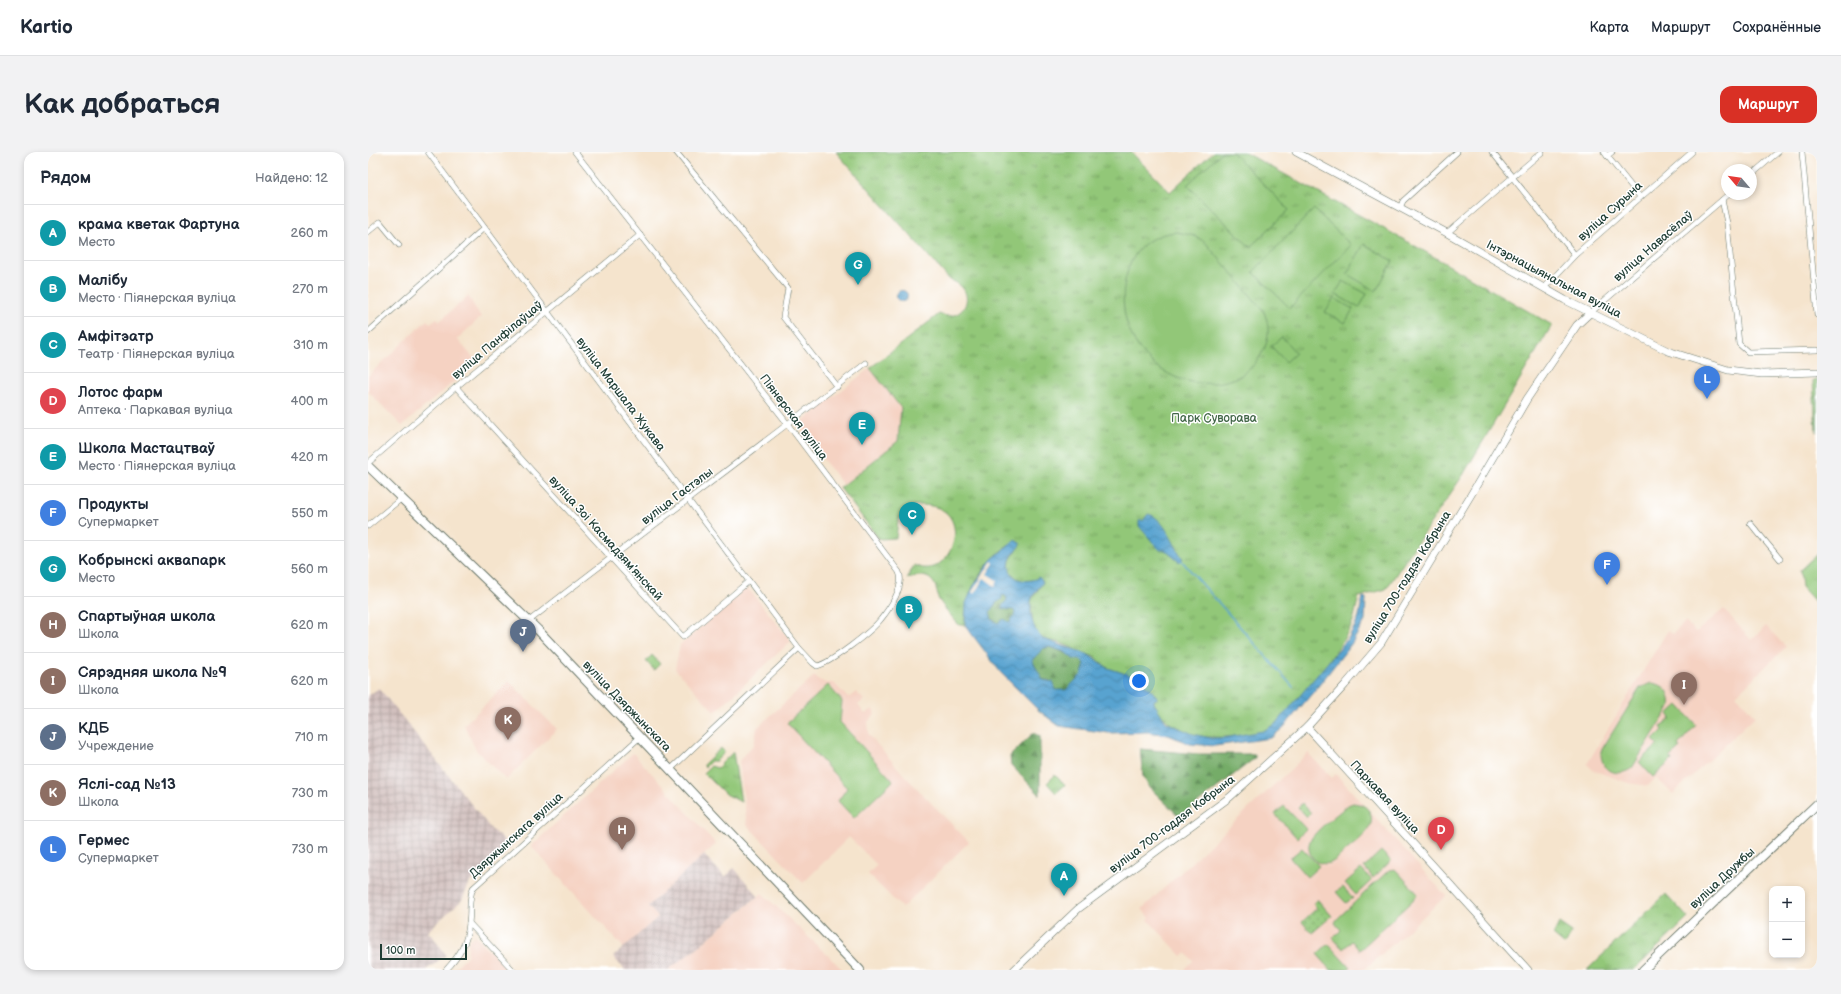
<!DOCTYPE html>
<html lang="ru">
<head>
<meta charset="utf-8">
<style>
	:root { --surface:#fff; --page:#f2f2f3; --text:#1f2937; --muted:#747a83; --line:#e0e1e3; --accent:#d93025 }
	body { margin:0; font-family:"Balsamiq Sans",sans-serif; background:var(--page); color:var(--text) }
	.controls { position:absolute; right:12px; bottom:12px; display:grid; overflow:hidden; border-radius:8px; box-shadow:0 2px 6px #0003 }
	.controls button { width:36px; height:36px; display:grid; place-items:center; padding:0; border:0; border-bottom:1px solid var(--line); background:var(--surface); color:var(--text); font:20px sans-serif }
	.compass { position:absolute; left:1353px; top:12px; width:36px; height:36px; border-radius:50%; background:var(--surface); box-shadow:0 2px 6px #0003; rotate:299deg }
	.scale { position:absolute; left:12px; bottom:10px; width:87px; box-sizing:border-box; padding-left:4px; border:2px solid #1f3d34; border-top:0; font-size:11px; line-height:14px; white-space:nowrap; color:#1f3d34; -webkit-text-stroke:3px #fff; paint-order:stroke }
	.you { position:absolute; left:771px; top:529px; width:14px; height:14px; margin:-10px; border:3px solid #fff; border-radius:50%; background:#1a73e8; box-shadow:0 0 0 6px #1a73e833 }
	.badge { display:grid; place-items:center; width:26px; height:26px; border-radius:50%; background:var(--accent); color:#fff; font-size:13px; font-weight:700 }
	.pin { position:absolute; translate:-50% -33px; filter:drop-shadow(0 1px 2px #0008) }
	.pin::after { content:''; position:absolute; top:21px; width:14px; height:12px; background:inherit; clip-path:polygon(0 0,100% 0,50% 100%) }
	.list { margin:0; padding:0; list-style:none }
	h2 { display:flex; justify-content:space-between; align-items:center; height:52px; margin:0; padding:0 16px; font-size:17px }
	h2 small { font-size:13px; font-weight:400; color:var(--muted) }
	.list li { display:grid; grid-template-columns:26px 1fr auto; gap:12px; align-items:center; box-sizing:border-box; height:56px; padding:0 16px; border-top:1px solid var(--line) }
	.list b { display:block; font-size:15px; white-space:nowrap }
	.list p { margin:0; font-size:13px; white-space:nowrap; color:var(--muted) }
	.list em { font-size:13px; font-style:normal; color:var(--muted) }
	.map { position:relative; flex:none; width:1449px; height:818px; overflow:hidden; border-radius:12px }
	header { display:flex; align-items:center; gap:24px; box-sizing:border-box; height:56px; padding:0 20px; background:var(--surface); border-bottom:1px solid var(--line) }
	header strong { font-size:19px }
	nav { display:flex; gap:22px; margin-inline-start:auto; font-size:14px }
	.intro { display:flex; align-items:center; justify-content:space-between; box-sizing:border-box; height:96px; padding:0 24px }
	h1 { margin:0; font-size:28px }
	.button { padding:10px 18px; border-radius:12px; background:var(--accent); color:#fff; font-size:14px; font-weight:700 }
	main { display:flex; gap:24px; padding:0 24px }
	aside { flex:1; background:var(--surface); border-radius:12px; box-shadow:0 2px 6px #0003 }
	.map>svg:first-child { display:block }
	.built { fill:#f5d2c2 }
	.industrial { fill:url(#industrial-grid) }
	.grass { fill:url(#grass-tufts); stroke:#588256 }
	.forest { fill:url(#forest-firs); stroke:#4a744e }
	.garden { fill:url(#garden-dots); stroke:#588256 }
	.pitch { fill:#92c778; stroke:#588256 }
	.water { fill:url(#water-waves); stroke:#3c7082; fill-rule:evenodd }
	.pier { fill:#f5e4cd }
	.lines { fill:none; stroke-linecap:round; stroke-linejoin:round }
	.stream { stroke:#58a3d0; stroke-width:1.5 }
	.street-casing { stroke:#6a776a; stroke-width:6 }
	.secondary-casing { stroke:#6a776a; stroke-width:8 }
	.primary-casing { stroke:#6a776a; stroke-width:10 }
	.street { stroke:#fff; stroke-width:5 }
	.secondary { stroke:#fff; stroke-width:7 }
	.primary { stroke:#fff; stroke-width:8 }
	.labels { text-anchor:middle; stroke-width:3; stroke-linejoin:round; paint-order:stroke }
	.street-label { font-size:12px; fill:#1f3d34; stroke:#fff }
	.park-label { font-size:12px; fill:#426648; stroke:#fff }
</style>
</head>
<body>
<header>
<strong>Kartio</strong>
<nav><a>Карта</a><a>Маршрут</a><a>Сохранённые</a></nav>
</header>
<div class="intro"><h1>Как добраться</h1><a class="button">Маршрут</a></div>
<main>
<aside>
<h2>Рядом<small>Найдено: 12</small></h2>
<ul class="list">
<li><span class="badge" style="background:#0f9aa8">A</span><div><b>крама кветак Фартуна</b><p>Место</p></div><em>260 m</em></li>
<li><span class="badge" style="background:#0f9aa8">B</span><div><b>Малібу</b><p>Место · Піянерская вуліца</p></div><em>270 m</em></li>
<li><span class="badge" style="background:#0f9aa8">C</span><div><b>Амфітэатр</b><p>Театр · Піянерская вуліца</p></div><em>310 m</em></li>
<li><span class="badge" style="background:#e0444e">D</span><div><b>Лотос фарм</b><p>Аптека · Паркавая вуліца</p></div><em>400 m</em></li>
<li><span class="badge" style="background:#0f9aa8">E</span><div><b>Школа Мастацтваў</b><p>Место · Піянерская вуліца</p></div><em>420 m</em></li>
<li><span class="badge" style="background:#3f7fe0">F</span><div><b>Продукты</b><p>Супермаркет</p></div><em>550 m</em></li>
<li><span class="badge" style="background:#0f9aa8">G</span><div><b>Кобрынскі аквапарк</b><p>Место</p></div><em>560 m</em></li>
<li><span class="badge" style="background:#8d6e63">H</span><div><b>Спартыўная школа</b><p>Школа</p></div><em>620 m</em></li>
<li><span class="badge" style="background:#8d6e63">I</span><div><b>Сярэдняя школа №9</b><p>Школа</p></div><em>620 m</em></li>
<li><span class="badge" style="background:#5c6f8a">J</span><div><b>КДБ</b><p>Учреждение</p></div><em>710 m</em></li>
<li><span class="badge" style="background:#8d6e63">K</span><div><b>Яслі-сад №13</b><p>Школа</p></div><em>730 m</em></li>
<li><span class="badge" style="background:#3f7fe0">L</span><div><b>Гермес</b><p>Супермаркет</p></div><em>730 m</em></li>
</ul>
</aside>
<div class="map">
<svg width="1449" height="818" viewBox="0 0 1449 818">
	<defs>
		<pattern id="industrial-grid" width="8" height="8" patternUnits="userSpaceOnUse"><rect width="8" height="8" fill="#d1bfbd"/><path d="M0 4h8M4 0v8" fill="none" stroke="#a99c9a"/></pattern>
		<pattern id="grass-tufts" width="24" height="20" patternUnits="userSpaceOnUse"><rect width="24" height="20" fill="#92c778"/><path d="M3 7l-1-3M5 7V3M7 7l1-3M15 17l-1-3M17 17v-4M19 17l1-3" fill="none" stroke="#77a363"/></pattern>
		<pattern id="forest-firs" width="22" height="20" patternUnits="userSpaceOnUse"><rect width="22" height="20" fill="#75ac68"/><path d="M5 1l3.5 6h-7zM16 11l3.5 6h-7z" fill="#5f8d56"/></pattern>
		<pattern id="garden-dots" width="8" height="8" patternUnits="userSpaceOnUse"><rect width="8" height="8" fill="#92c778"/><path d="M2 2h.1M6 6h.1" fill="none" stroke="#77a363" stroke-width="1.8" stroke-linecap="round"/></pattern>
		<pattern id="water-waves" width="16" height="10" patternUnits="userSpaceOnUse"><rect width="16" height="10" fill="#58a3d0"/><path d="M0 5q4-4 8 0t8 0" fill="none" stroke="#4886aa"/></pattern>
	</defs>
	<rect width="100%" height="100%" fill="#fff"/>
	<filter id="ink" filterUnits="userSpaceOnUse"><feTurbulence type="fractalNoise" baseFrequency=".025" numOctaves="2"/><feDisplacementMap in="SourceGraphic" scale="8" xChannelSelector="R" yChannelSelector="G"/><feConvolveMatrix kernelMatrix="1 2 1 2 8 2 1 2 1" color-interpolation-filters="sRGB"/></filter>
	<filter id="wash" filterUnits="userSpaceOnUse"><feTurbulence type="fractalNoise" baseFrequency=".012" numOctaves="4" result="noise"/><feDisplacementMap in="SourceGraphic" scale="16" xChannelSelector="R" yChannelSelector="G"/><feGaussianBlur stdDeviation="0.9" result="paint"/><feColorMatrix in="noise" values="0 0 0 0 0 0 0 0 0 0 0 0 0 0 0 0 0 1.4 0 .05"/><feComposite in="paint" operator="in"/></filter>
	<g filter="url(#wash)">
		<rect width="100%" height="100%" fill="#f5e4cd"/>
		<g class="built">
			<path d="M100 144 113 165 89 187 109 210 34 274 0 239V224L59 168 62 171 69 166 72 169Z"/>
			<path d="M502 216 533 256 530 289 475 333 435 281 436 268Z"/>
			<path d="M379 435 423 489 347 560 307 517 312 493Z"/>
			<path d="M1356 457 1383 488 1398 474 1418 495 1368 543 1387 564 1305 642 1288 626 1280 634 1260 631 1225 618 1219 612 1300 478 1305 482 1317 470 1328 480Z"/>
			<path d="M446 524 451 528 458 531H466L478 544 482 545 488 540 496 548 490 553 497 562 505 557 507 562 500 570 501 583 536 623 601 690 534 756 500 722 509 713 481 685 435 731 379 673 371 609 386 592 389 576Z"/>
			<path d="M141 529 189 577 138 628 108 598 96 573Z"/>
			<path d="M265 601 348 692 280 754 290 765 256 796 163 694Z"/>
			<path d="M940 601 964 626 968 622 1078 744 996 818H818L817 817 825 809 818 801 814 804 780 768 782 766 774 757Z"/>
			<path d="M394 741 475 818H300L330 795Z"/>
			<path d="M107 783 140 818H85L99 804 101 788Z"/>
		</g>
		<g class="industrial">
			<path d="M11 536 123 677 143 695 102 730 94 748 62 777 60 781 63 782 78 803 58 818H0V544Z"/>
			<path d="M336 703 357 725 366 716 390 744 330 795 300 818H257L245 805 290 765 280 754Z"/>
		</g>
		<g class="grass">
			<path d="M468 0H763L802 40 845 0H876L1042 91 1184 173 1095 323 1018 437 991 445C988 454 987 465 983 474 975 493 919 567 902 577 890 584 847 587 833 584 811 579 797 572 786 551V548L790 546 783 538 764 524 740 516 726 505 693 491 675 487 670 482 665 475 663 449 675 430C659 424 653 436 641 417L642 408 653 392 647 388C619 407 595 438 597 473H591C584 465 577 457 571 448 569 445 570 440 568 436 564 422 550 422 539 427L546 413C585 434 615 343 542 354L530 369 528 386 511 387 472 336 530 289 533 256 502 216 571 162C598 172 611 137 582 128Z"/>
			<path d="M1449 227V278L1448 280 1445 228Z"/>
			<path d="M1449 402V452L1434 435 1432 418Z"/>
			<path d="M284 503 292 512 286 518 278 509Z"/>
			<path d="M353 596 357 600 348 609H343L337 615 335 613Z"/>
			<path d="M365 600 373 650 356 641 336 621 343 614 349 616Z"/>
			<path d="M687 623 697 633 688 641 679 631Z"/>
			<path d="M1298 742 1320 766 1314 772 1266 818H1219Z"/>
			<path d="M1191 771 1204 780 1197 793 1185 783Z"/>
		</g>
		<g class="forest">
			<path d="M634 443 638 444 640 448 637 450 640 458H646L647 461 644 469 630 471 624 467 622 460Z"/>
			<path d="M682 495 712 507 717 512 714 522 698 538H688L681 528H675L663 508 676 496Z"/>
			<path d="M665 581 672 584V643L643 613 642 604Z"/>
			<path d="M772 597 831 602H887V606L812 665 782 636 775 625Z"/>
		</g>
		<path class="garden" d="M949 747 964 764 944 781 934 770 949 756 945 752Z"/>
		<g class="pitch">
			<path d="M854 0H864L921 58 882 95 819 33Z"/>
			<path d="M946 57 983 93 922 156 885 120Z"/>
			<path d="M809 80 827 84 837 90 895 158C902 172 902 188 894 201 885 217 872 227 854 230 791 241 741 182 759 121 766 96 783 82 809 80Z"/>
			<path d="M996 92 1025 109 1008 139 979 122Z"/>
			<path d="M975 129 999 142 991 156 967 142Z"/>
			<path d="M966 146 985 157 977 171 957 160Z"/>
			<path d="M914 185 928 201 918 210 903 194Z"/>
			<path d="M1283 531C1297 532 1304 541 1302 555L1264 616C1249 627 1232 618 1233 599L1272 536Z"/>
			<path d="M460 533 474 549 472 570 525 629 486 666 470 649 479 636 419 571Z"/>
			<path d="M1310 553 1328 573 1310 593 1312 596 1302 605 1304 608 1285 625 1271 610 1290 593 1285 588 1295 578 1293 575 1303 566 1300 562Z"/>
			<path d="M934 651 943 661 939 665 930 655Z"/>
			<path d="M985 651C992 652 997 653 1001 659 1012 676 985 692 974 702 971 705 967 709 962 711 949 715 937 702 942 689 947 678 971 661 980 653Z"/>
			<path d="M916 654 938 677 929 686 907 662Z"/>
			<path d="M934 696 951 714 939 725 922 706Z"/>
			<path d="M1013 699 1023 709 1005 726 996 715Z"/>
			<path d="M993 717 1004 728 988 743 977 731Z"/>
			<path d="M1027 717 1050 742 1047 746 994 796 991 798 984 789 975 797 965 786 973 778 967 771 969 767 1021 718Z"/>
			<path d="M975 735 985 746 978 751 968 740Z"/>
			<path d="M960 792 982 816 979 818H963L949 802Z"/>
		</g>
		<g class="water">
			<circle cx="534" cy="144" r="5.5"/>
			<path d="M780 362C796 365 806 394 815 407L811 410 797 398H792L788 394 771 374V369L773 368 775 369Z"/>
			<path d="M647 388 653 392C650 397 644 402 642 408 637 426 657 434 671 425L675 430C671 436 664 443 663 449 661 462 665 479 675 487L719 502 740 516 764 524 783 538 790 546 786 548V551L798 570 825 582 842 586H855L895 579 909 571 981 485 990 468 995 445 998 446 997 469 984 491 952 532 916 575 903 586 847 594 822 592 800 583 780 580 741 581 691 574 670 558 633 521 597 473 598 451 605 435 623 408ZM634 443 638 444 639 448 634 454 635 457 646 458 647 461 643 469 641 470 636 467 630 471 624 468 622 460 628 451 634 447ZM682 495 697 500 705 507H712L717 512 714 522 698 538H688L685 530 675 528 664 508 676 496Z"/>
		</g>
		<path class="pier" d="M624 409 626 411 619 422 630 429 627 434 616 426 606 442 604 440Z"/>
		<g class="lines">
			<path class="stream" d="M813 408 925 535"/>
		</g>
	</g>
	<g filter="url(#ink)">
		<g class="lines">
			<g class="street-casing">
				<g id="street">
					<path d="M60 0 431 496 445 511 449 514C463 511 504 479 513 467 522 456 537 434 531 420L415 266 207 0"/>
					<path d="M308 0 420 136 415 165 469 235"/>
					<path d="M1124 0 1207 103"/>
					<path d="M1236 0 1272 45"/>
					<path d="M1434 0 1449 163"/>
					<path d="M1239 4 1244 0"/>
					<path d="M1383 23 1410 0"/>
					<path d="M1354 48 1359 71 1371 192 1380 200 1449 198"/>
					<path d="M1032 56 1035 49 1089 0"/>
					<path d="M0 80 12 70 31 93"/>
					<path d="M1079 81 1174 0"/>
					<path d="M1176 136 1207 103 1324 0"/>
					<path d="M1222 161 1361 42"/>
					<path d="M0 180 116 76"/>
					<path d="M88 235 315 485 381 429"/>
					<path d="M0 311 88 235 272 83"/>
					<path d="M1382 371 1412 407"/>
					<path d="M0 374 34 346"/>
					<path d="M161 469C272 382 387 299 498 211"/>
					<path d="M303 617 431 496"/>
					<path d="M101 771 145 818"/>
					<path d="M78 818C92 803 99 792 101 771 103 758 100 748 105 736L272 585"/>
				</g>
			</g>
			<g class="secondary-casing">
				<g id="secondary">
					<path d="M928 0 1079 81 1197 148 1300 199 1360 218 1394 222 1449 220"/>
					<path d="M939 575 1160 818"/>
					<path d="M646 818 710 757 862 645 939 575 977 533 1013 491 1104 341 1159 247 1209 173 1222 161"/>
				</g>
			</g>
			<g class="primary-casing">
				<g id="primary">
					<path d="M0 314 170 478 492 818"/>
					<path d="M1275 818 1449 652"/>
				</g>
			</g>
			<use href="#street" class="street"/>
			<use href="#secondary" class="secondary"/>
			<use href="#primary" class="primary"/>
		</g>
	</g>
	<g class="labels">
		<g class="street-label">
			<text transform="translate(1242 59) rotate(-42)" y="4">вуліца Сурына</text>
			<text transform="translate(1285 94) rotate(-41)" y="4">вуліца Навасёлаў</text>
			<text transform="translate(1186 127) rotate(28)" y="4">Інтэрнацыянальная вуліца</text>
			<text transform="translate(129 188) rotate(-40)" y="4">вуліца Панфілаўцаў</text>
			<text transform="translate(253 242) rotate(53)" y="4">вуліца Маршала Жукава</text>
			<text transform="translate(426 265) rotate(53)" y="4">Піянерская вуліца</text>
			<text transform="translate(309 344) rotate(-37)" y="4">вуліца Гастэлы</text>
			<text transform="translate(238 386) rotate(48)" y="4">вуліца Зоі Касмадзямʼянскай</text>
			<text transform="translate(1039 425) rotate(-58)" y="4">вуліца 700-годдзя Кобрына</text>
			<text transform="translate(259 554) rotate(46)" y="4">вуліца Дзяржынскага</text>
			<text transform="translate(1017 645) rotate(47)" y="4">Паркавая вуліца</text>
			<text transform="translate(804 672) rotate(-37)" y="4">вуліца 700-годдзя Кобрына</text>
			<text transform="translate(148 683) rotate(-42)" y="4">Дзяржынскага вуліца</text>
			<text transform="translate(1354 726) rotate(-43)" y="4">вуліца Дружбы</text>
		</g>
		<g class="park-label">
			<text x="846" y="270">Парк Суворава</text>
		</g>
	</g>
</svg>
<div class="controls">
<button>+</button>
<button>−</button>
</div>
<svg class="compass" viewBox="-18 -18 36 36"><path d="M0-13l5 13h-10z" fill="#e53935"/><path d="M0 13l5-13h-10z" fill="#747a83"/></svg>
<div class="scale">100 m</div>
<div class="you"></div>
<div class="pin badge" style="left:696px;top:744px;background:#0f9aa8">A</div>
<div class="pin badge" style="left:541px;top:477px;background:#0f9aa8">B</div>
<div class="pin badge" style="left:544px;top:383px;background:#0f9aa8">C</div>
<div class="pin badge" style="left:1073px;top:698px;background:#e0444e">D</div>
<div class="pin badge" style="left:494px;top:293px;background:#0f9aa8">E</div>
<div class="pin badge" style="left:1239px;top:433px;background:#3f7fe0">F</div>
<div class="pin badge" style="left:490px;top:133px;background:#0f9aa8">G</div>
<div class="pin badge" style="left:254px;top:698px;background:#8d6e63">H</div>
<div class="pin badge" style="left:1316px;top:553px;background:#8d6e63">I</div>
<div class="pin badge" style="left:155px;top:500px;background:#5c6f8a">J</div>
<div class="pin badge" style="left:140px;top:588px;background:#8d6e63">K</div>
<div class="pin badge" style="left:1339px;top:247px;background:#3f7fe0">L</div>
</div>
</main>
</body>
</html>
